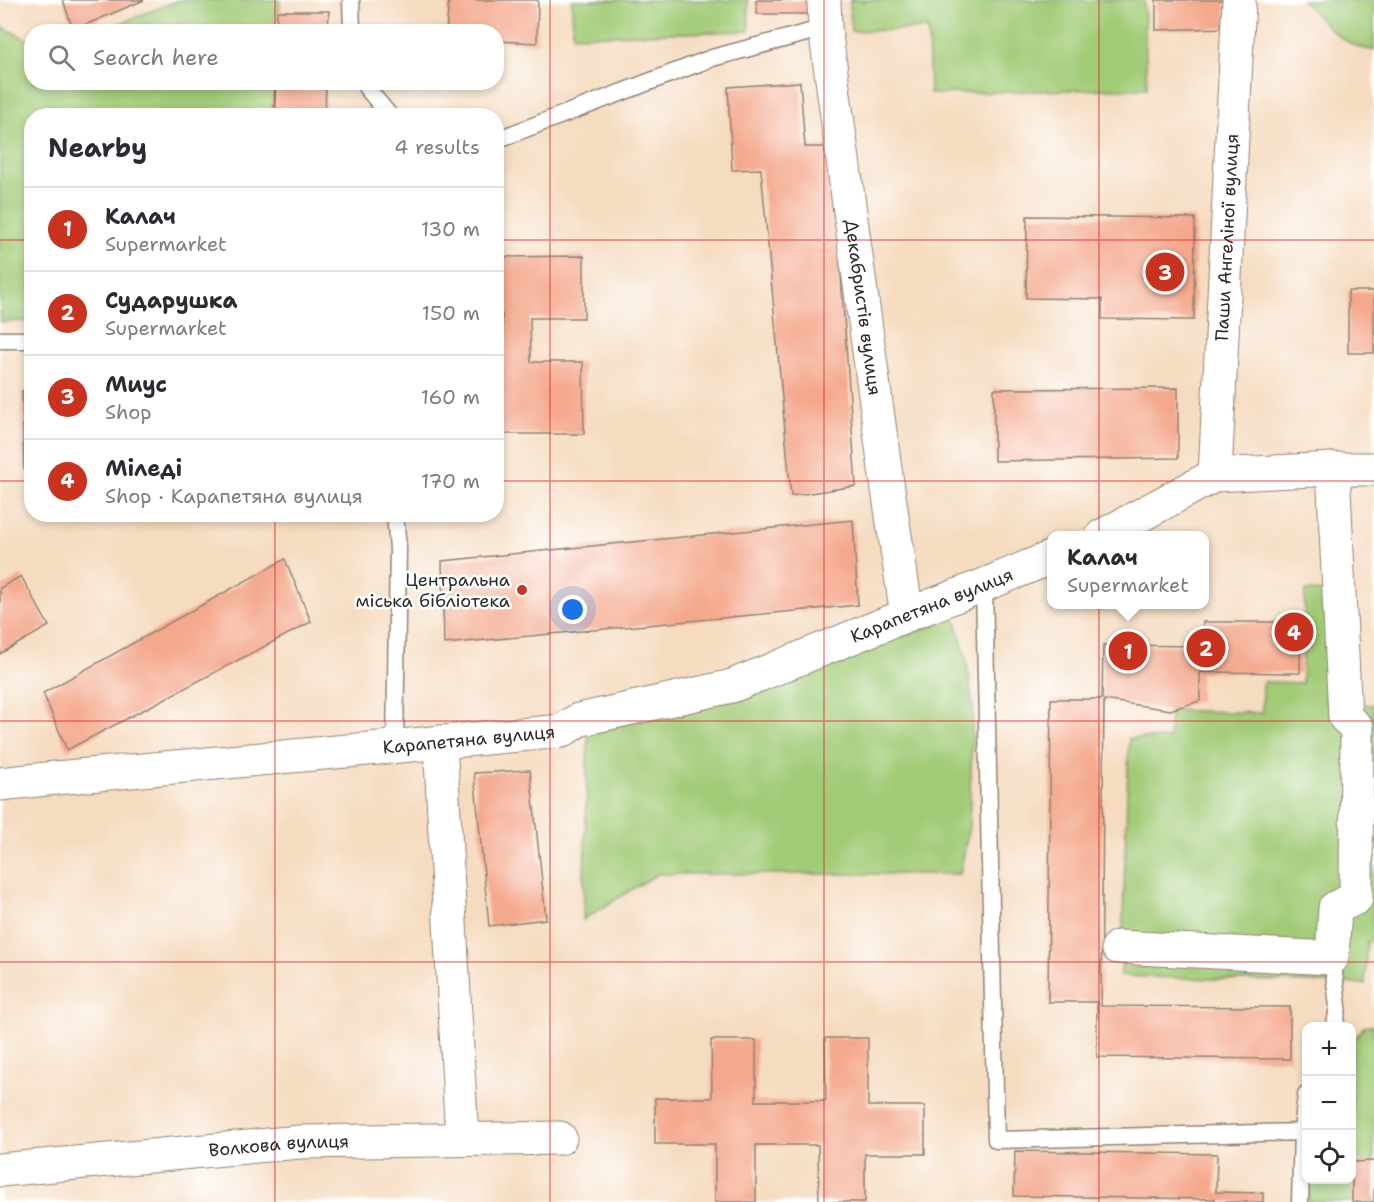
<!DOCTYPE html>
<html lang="en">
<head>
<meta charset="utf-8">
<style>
	:root { --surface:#fff; --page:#f7f7f7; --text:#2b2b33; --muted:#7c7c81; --line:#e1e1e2; --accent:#c8321e }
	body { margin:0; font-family:"Shantell Sans",sans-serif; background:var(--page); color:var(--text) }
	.controls { position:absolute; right:18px; bottom:18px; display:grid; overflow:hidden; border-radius:12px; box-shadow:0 3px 9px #0003 }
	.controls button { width:54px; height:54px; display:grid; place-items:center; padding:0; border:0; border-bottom:2px solid var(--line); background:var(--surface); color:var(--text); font:30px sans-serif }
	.you { position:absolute; left:573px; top:610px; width:21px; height:21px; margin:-15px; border:4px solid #fff; border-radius:50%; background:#1a73e8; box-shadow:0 0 0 9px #1a73e833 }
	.badge { display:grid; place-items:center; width:39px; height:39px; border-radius:50%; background:var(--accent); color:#fff; font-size:20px; font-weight:700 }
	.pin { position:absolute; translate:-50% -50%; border:3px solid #fff; box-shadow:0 2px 6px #0006 }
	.popup { position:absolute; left:1047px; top:531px; width:162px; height:78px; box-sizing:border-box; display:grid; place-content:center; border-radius:12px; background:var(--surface); filter:drop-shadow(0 2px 4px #0005); font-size:20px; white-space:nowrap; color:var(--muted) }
	.popup b { font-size:22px; color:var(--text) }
	.popup::after { content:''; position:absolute; left:50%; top:100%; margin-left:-12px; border:12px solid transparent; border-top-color:var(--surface) }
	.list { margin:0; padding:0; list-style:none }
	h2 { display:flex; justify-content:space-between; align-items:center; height:78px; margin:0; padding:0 24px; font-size:26px }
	h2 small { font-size:20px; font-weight:400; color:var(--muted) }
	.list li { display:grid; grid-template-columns:39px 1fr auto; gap:18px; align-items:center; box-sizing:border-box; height:84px; padding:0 24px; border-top:2px solid var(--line) }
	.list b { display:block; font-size:22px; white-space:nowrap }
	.list p { margin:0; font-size:20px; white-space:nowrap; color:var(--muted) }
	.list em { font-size:20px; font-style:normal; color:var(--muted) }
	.icon { flex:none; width:33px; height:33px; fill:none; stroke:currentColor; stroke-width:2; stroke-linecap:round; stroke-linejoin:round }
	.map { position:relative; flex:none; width:1374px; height:1202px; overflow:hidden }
	.search { position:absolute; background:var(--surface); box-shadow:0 3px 9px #0003; left:24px; top:24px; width:480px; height:66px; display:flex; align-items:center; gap:15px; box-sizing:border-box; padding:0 21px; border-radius:24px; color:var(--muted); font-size:22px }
	.panel { position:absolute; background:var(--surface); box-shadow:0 3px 9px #0003; left:24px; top:108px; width:480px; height:414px; border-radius:24px }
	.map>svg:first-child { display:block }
	.green { fill:#a1cb76; stroke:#667b50; stroke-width:1.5 }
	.building { fill:#f4a88c }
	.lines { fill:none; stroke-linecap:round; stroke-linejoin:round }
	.service-casing { stroke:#908375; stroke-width:19 }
	.minor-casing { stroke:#908375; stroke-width:35 }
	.service { stroke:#fff; stroke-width:16 }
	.minor { stroke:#fff; stroke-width:33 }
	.grid { fill:none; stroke:#d62828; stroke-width:1.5; stroke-opacity:0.55 }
	.poi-dot { fill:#c8321e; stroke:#fff; stroke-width:2 }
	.labels { text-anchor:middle; stroke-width:5; stroke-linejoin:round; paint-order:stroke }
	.street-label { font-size:18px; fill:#2b2b2b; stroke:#fff }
	.poi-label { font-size:18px; fill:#2b2b2b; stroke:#fff; text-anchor:end }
</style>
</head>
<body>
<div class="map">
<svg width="1374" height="1202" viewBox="0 0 1374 1202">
	<rect width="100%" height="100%" fill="#fff"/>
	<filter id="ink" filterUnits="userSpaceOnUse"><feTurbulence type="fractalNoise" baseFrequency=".0167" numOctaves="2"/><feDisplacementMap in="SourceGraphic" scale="12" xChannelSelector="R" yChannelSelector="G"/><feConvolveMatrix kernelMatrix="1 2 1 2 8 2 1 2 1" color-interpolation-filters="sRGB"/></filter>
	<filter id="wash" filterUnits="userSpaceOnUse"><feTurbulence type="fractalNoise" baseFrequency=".008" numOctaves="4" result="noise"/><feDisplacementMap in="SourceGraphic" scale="24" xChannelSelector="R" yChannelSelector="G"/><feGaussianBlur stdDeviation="1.35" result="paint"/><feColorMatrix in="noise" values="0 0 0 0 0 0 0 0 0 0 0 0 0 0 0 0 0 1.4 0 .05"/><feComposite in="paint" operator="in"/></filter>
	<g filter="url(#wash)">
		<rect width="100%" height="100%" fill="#f5dbbf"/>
		<g class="green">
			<path d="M178 0H280L278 31 99 32Z"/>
			<path d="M572 0H748L749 31 573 36Z"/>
			<path d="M850 0H1144L1147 88 930 94 928 29 851 31Z"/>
			<path d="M1302 0H1374V50C1344 49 1321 20 1302 0Z"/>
			<path d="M0 21 2 27 31 41 32 82 275 83 272 115 32 116 31 321 0 322Z"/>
			<path d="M1305 591 1329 592 1326 703 1374 705V941H1367L1365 984 1121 976 1129 738 1169 739 1170 710 1262 713 1263 682 1302 683Z"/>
			<path d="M955 618 966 657 973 708 969 827 960 874H657L583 920 588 734 787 677Z"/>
			<path d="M1364 1026H1374V1202H1308L1309 1180H1352V1043Z"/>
		</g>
		<g id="blocks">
			<g class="building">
				<path d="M63 0H144L73 30Z"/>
				<path d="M449 0H538L537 43 496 41V32H446Z"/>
				<path d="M756 0H813V14H757Z"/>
				<path d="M1156 0H1225L1226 28 1156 30Z"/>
				<path d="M277 11H329L328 32H276Z"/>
				<path d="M275 82H326L325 116H274Z"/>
				<path d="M800 82 805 147H832L856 486 791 496 761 169 732 170 728 87Z"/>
				<path d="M1027 216 1195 218 1194 320 1102 319V299L1026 298Z"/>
				<path d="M584 256V318H530L531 362H583L584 434H496V362H502V314H496V257Z"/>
				<rect x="1348" y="291" width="26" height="62"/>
				<path d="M1178 388V458L994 461V389Z"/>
				<path d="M22 391H32V469H24Z"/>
				<path d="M853 520 858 605 444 644 442 561Z"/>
				<path d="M285 559 311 622 67 750 43 693Z"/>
				<path d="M21 576 49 626 0 654V588Z"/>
				<path d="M1203 622H1300V673L1200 672V701L1170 710 1104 700 1101 1006 1290 1007V1059L1097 1057V1002H1048L1051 699H1102L1103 645 1203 646Z"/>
				<path d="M530 770 546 919 489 926 474 773Z"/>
				<path d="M825 1038H868V1106H925V1154H865V1202H819L818 1145H756V1202H715V1144H655V1098H712L711 1040H756V1101H826Z"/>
				<path d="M1015 1151 1217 1154 1216 1192 1263 1193V1202H1215V1199L1014 1196Z"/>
				<path d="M1374 1161V1202H1352V1162Z"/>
			</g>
		</g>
	</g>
	<g filter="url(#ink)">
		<use href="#blocks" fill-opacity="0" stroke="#908375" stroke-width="1.5"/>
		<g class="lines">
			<g class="service-casing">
				<g id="service">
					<path d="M351 0 352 32"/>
					<path d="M365 82 366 87 390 116"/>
					<path d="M496 140 712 58 825 28"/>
					<path d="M0 340H32"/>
					<path d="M984 585 996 1140 1302 1132 1300 1202"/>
					<path d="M395 746 398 549 395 514"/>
					<path d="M1332 958 1338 1006 1335 1026"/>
					<path d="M1302 1132 1306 1095"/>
				</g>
			</g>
			<g class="minor-casing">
				<g id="minor">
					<path id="s1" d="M824 0 825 28 886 476 907 615"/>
					<path id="s2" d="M1215 475 1239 0"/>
					<path d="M1102 536 1215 475 1333 469H1374"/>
					<path d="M440 742 462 1139"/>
					<path id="s3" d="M0 784 56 778 562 731 578 720 732 686 907 615 984 585 1052 557"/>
					<path d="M1118 947 1332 958 1335 908 1356 898 1357 728 1345 717 1333 469"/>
					<path id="s4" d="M0 1170 300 1142 560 1138"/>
				</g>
			</g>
			<use href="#service" class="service"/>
			<use href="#minor" class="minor"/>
		</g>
	</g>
	<path class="grid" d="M275 0V32M550 0V1202M824 0V1202M1099 0V1202M275 82V116M0 240H32M496 240H1374M0 481H32M496 481H1374M275 514V1202M0 721H1374M0 962H1374"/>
	<circle class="poi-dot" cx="522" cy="590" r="6"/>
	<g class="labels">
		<g class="street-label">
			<text dy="6" stroke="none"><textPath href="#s2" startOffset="238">Паши Ангеліної вулиця</textPath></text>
			<text dy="6" stroke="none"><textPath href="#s1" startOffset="310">Декабристів вулиця</textPath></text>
			<text dy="6" stroke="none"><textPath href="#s3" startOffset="957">Карапетяна вулиця</textPath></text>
			<text dy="6" stroke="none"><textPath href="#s3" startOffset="471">Карапетяна вулиця</textPath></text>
			<text dy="6" stroke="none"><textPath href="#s4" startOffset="280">Волкова вулиця</textPath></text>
		</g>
		<g class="poi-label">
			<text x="510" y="586">Центральна<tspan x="510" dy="21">міська бібліотека</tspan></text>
		</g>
	</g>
</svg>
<div class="controls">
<button>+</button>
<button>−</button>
<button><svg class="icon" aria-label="locate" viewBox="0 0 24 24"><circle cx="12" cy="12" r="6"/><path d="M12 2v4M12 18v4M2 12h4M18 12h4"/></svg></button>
</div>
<div class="you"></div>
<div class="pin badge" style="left:1128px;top:651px">1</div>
<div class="popup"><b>Калач</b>Supermarket</div>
<div class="pin badge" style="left:1206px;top:648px">2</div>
<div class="pin badge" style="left:1165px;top:272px">3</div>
<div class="pin badge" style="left:1294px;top:632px">4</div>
<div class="search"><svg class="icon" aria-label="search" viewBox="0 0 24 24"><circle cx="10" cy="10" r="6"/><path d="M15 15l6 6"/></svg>Search here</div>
<section class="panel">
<h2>Nearby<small>4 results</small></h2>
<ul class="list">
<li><span class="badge">1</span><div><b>Калач</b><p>Supermarket</p></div><em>130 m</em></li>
<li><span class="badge">2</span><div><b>Сударушка</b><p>Supermarket</p></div><em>150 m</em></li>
<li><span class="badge">3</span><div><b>Миус</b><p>Shop</p></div><em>160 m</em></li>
<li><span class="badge">4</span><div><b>Міледі</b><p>Shop · Карапетяна вулиця</p></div><em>170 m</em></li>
</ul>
</section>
</div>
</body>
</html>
